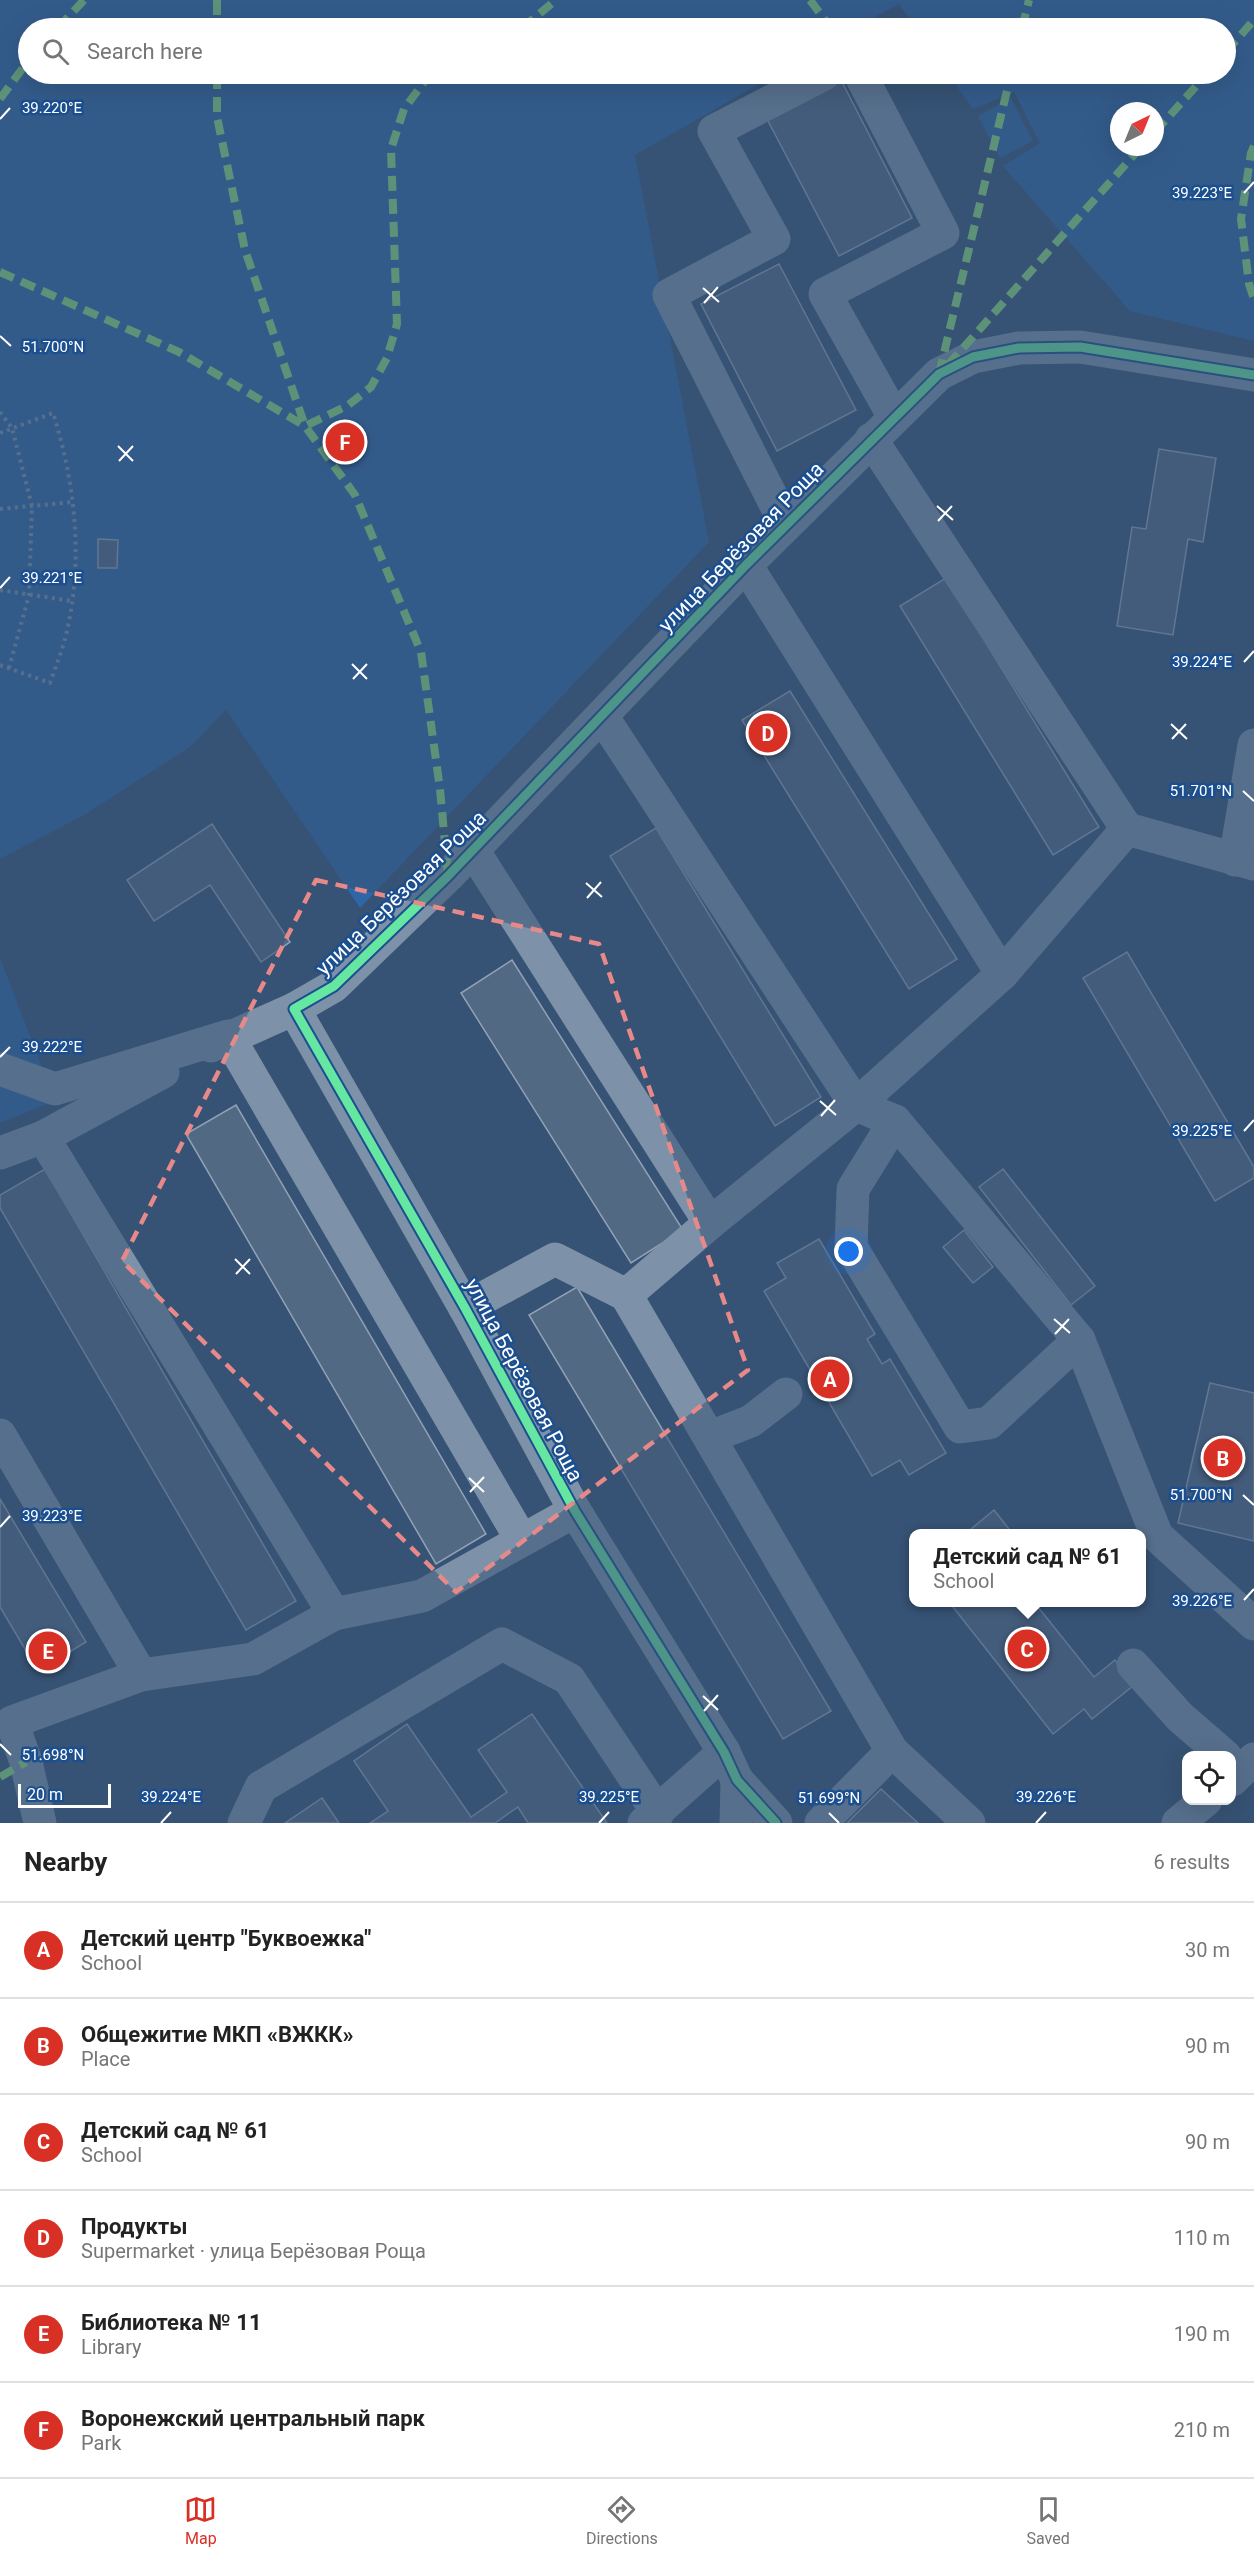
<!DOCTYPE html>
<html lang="en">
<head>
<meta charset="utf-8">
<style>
	:root { --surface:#fff; --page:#f2f2f2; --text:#222; --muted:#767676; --line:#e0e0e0; --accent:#d93025 }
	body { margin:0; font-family:Roboto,sans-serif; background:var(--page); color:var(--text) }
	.controls { position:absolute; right:18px; bottom:18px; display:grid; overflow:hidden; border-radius:12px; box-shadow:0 6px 24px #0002 }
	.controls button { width:54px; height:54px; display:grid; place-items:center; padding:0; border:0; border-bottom:2px solid var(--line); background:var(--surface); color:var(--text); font:30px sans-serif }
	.compass { position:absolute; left:1110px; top:102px; width:54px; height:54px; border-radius:50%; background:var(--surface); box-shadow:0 6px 24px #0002; rotate:43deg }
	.scale { position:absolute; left:18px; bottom:15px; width:93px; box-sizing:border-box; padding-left:6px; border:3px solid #fff; border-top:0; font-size:16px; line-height:21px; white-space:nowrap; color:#fff; -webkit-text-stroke:4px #1b4f8f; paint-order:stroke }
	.you { position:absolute; left:849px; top:1252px; width:21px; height:21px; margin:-15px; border:4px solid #fff; border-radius:50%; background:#1a73e8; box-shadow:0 0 0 9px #1a73e833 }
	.badge { display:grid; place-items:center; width:39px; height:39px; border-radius:50%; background:var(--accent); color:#fff; font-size:20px; font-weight:700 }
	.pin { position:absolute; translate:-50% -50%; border:3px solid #fff; box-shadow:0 2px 6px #0006 }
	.popup { position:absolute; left:909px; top:1529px; width:237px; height:78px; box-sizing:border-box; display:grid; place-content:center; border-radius:12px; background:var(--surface); filter:drop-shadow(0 2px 4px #0005); font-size:20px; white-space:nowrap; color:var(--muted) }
	.popup b { font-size:22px; color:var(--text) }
	.popup::after { content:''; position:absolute; left:50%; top:100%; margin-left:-12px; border:12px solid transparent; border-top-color:var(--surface) }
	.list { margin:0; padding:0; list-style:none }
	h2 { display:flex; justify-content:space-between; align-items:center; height:78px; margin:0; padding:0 24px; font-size:26px }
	h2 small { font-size:20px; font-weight:400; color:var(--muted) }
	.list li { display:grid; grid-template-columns:39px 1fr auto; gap:18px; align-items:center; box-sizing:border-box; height:96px; padding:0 24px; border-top:2px solid var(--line) }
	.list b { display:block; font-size:22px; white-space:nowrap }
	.list p { margin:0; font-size:20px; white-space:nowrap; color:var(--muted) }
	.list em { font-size:20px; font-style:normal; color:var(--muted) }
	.icon { flex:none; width:33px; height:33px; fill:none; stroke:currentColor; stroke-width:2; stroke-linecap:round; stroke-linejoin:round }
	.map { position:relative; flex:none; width:1254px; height:1823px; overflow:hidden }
	.search { position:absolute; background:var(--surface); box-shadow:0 6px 24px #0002; left:18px; right:18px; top:18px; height:66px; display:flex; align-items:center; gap:15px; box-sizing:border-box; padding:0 21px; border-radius:33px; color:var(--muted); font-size:22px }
	.sheet { height:654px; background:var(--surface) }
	nav { display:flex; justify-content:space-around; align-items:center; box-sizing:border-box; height:84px; border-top:2px solid var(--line); background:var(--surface); font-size:16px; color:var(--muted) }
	nav a { display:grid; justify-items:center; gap:3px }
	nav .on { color:var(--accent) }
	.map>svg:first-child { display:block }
	.green { fill:#2f66a5; fill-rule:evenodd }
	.building { fill:#526984; stroke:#92a2b6; stroke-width:1.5 }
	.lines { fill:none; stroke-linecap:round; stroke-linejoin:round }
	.path { stroke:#7d92a8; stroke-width:4; stroke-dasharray:3 4.5; stroke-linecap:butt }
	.minor { stroke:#7d92a8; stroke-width:33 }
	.quiet { stroke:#8de07e; stroke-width:8; stroke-dasharray:15 8; stroke-linecap:butt }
	.cycleway-casing { stroke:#1b4f8f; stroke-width:13 }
	.cycleway { stroke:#66e7a1; stroke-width:9 }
	.marked { fill:none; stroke:#e88989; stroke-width:4.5; stroke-dasharray:12 8; stroke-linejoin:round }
	.ticks { fill:none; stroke:#fff; stroke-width:2 }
	.labels { text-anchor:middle; stroke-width:5; stroke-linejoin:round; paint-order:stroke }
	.street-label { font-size:21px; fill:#fff; stroke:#1b4f8f }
	.ticks-label { font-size:15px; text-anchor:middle; fill:#fff; stroke:#1b4f8f; stroke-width:5; stroke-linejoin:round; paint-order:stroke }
</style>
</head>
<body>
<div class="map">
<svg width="1254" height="1823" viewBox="0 0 1254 1823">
	<rect width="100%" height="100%" fill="#365274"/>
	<g class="green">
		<path d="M0 0H1254V341L1130 311 1003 166 1040 143 1014 92 973 109 948 74H1226V28H916L899 4 855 28H28V74H776L635 155 709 542 360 908 226 710 190 747 84 815 0 859ZM1119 111H1155V147H1119Z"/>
		<path d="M1011 98 1033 141 1000 158 978 116Z"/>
		<path d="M0 958 55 1101 0 1123Z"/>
	</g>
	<g class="building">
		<path d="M841 80 912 218 839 256 767 119Z"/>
		<path d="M779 264 856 410 777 451 701 304Z"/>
		<path d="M1159 449 1216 458 1203 542 1188 539 1173 635 1117 626 1132 527 1146 529Z"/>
		<path d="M98 539 118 540 117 568H98Z"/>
		<path d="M946 578 1099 827 1053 855 900 606Z"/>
		<path d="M790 691 957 959 909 989 742 720Z"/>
		<path d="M212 824 290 942 261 962 210 885 154 921 127 880Z"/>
		<path d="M656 828 821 1097 775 1126 610 856Z"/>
		<path d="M1127 952 1254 1167V1178L1215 1201 1083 978Z"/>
		<path d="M512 960 683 1230 631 1263 461 993Z"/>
		<path d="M236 1105 486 1534 436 1564 186 1134Z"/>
		<path d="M45 1169 296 1601 246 1630 0 1208V1195Z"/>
		<path d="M1003 1169 1095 1286 1071 1305 979 1187Z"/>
		<path d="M964 1230 993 1267 973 1283 943 1247Z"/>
		<path d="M819 1239 875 1334 867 1339 882 1364 890 1359 946 1453 909 1475 900 1460 872 1476 764 1291 786 1278 777 1263Z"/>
		<path d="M577 1287 831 1711 783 1739 529 1315Z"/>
		<path d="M1210 1383 1254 1393V1541L1178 1523Z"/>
		<path d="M0 1499 86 1642 38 1671 0 1607Z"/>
		<path d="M994 1510 1013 1534H965Z"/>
		<path d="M949 1602H1034L1094 1677 1115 1660 1134 1685 1092 1719 1084 1709 1053 1734Z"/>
		<path d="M532 1714 607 1823H528L518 1807 495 1823H370L388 1811 354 1761 407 1724 471 1817 507 1792 478 1750Z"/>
		<path d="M881 1789 918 1823H847Z"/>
		<path d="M322 1798 339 1823H285Z"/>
	</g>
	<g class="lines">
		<g class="path">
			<path d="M0 412 12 428 32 506 29 595 9 668"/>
			<path d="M0 433 53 413C76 485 84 565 65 639 61 654 55 668 50 683L0 665"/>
			<path d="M0 509 73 502"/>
			<path d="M0 590 71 601"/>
		</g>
		<g class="minor">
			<path d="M860 74 943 233 825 294 894 417"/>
			<path d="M871 439 1127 829 1254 864"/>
			<path d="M786 525 669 295 774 239 714 131 824 74"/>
			<path d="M746 565 1002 974"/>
			<path d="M602 716 856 1105 895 1121 1079 1340 1157 1536 1254 1624"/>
			<path d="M473 850 710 1223"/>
			<path d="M1235 860 1254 745"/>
			<path d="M211 1046 294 1009"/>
			<path d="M0 1069 55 1089 228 1036 521 1539"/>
			<path d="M895 1121 853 1189 851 1247 960 1427 989 1423 1079 1340"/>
			<path d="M43 1137 334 1614"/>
			<path d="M0 1153 43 1137 163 1072"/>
			<path d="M626 1295 892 1751 969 1823"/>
			<path d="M465 1308 555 1259 626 1295 710 1223 856 1105 1002 974 1127 829"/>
			<path d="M0 1435 141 1675"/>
			<path d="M710 1437 751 1421 786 1394"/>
			<path d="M1133 1665 1180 1717 1225 1756"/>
			<path d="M1232 1780 1254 1759"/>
			<path d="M40 1823 26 1762 12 1722 141 1675 253 1659 334 1614 422 1596 575 1511"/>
			<path d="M244 1823 261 1787 502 1644 569 1679 658 1813"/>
			<path d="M644 1823 724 1752"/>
			<path d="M736 1823 737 1780"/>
			<path d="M776 1823 737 1780 724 1752 575 1511 465 1308 294 1009 334 986 448 876 746 565 939 374 973 357 1019 348 1080 347 1254 375"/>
			<path d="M821 1823 892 1751"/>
			<path d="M1178 1823 1206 1800"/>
		</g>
		<g class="quiet">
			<path d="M217 0V28"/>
			<path d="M810 0 831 28"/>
			<path d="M58 28 84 0"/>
			<path d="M522 28 556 0"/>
			<path d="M1022 28 1029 0"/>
			<path d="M1226 52 1254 20"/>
			<path d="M217 74V117L245 250 305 426 355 495 421 652 440 789 448 876"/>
			<path d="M0 99 28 61"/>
			<path d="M1155 132 1207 74"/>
			<path d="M1254 146 1251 153 1241 219 1249 284 1254 299"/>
			<path d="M0 272 179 352 305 426 347 406 371 387 387 358 397 324 391 149 404 109 430 74"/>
			<path d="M948 365 1141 147"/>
			<path d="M939 374 1011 74"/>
			<path d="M0 1777 26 1762"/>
		</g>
		<g class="cycleway-casing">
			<path id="cycleway" d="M776 1823 737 1780 724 1752 575 1511 465 1308 294 1009 334 986 448 876 746 565 939 374 973 357 1019 348 1080 347 1254 375"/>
		</g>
		<use href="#cycleway" class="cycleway"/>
	</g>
	<path d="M0 0H1254V1823H0ZM316 880 599 944 748 1370 456 1592 122 1261Z" fill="#365274" fill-opacity=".55" fill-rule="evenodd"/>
	<path class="marked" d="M316 880 599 944 748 1370 456 1592 122 1261Z"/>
	<path class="ticks" d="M0 119 10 108M1244 193 1254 182M703 288 719 302M704 303 718 287M0 336 11 346M118 446 133 461M119 461 133 446M937 506 953 520M938 521 952 506M0 588 10 577M1244 662 1254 651M352 664 367 679M353 679 367 664M1171 724 1187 739M1172 739 1186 724M1243 791 1254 801M586 883 602 897M587 898 601 882M0 1057 10 1047M820 1101 836 1115M821 1116 835 1100M1244 1131 1254 1120M235 1259 250 1274M236 1274 250 1259M1054 1319 1070 1333M1055 1334 1069 1319M469 1478 484 1492M470 1492 484 1477M1243 1495 1254 1505M0 1527 10 1516M1244 1600 1254 1589M703 1696 718 1710M704 1711 718 1695M0 1744 11 1755M829 1813 839 1823M161 1823 171 1812M599 1823 609 1812M1036 1823 1046 1812"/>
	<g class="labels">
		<g class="street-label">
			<text transform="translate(741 547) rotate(-46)" y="7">улица Берёзовая Роща</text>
			<text transform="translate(401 893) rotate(-44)" y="7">улица Берёзовая Роща</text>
			<text transform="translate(524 1380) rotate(62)" y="7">улица Берёзовая Роща</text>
		</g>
	</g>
	<g class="ticks-label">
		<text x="52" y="113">39.220°E</text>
		<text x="1202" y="198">39.223°E</text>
		<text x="53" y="352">51.700°N</text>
		<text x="52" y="583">39.221°E</text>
		<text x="1202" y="667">39.224°E</text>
		<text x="1201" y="796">51.701°N</text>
		<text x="52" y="1052">39.222°E</text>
		<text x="1202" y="1136">39.225°E</text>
		<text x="1201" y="1500">51.700°N</text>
		<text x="52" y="1521">39.223°E</text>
		<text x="1202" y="1606">39.226°E</text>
		<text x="53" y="1760">51.698°N</text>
		<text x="171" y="1802">39.224°E</text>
		<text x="609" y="1802">39.225°E</text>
		<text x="1046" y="1802">39.226°E</text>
		<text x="829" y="1803">51.699°N</text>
	</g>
</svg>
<div class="controls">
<button><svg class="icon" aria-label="locate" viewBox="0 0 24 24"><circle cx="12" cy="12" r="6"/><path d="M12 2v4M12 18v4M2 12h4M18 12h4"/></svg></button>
</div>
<svg class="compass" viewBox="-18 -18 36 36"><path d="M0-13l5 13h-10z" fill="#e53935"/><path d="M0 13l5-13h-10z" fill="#767676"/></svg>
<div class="scale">20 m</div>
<div class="you"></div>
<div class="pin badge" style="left:830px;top:1379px">A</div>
<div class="pin badge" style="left:1223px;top:1458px">B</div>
<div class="pin badge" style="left:1027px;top:1649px">C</div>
<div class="popup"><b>Детский сад № 61</b>School</div>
<div class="pin badge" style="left:768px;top:733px">D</div>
<div class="pin badge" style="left:48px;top:1651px">E</div>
<div class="pin badge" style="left:345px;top:442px">F</div>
<div class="search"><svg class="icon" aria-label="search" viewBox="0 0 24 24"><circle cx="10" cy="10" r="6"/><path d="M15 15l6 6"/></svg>Search here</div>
</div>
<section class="sheet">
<h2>Nearby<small>6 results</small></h2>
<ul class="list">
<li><span class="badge">A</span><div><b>Детский центр &quot;Буквоежка&quot;</b><p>School</p></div><em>30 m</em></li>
<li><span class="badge">B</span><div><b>Общежитие МКП «ВЖКК»</b><p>Place</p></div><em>90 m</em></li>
<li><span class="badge">C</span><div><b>Детский сад № 61</b><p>School</p></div><em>90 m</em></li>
<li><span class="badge">D</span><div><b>Продукты</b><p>Supermarket · улица Берёзовая Роща</p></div><em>110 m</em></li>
<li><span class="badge">E</span><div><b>Библиотека № 11</b><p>Library</p></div><em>190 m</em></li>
<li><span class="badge">F</span><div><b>Воронежский центральный парк</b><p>Park</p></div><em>210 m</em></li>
</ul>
</section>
<nav>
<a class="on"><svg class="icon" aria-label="map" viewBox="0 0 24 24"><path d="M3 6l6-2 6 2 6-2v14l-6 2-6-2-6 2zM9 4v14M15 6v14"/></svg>Map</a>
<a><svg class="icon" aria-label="directions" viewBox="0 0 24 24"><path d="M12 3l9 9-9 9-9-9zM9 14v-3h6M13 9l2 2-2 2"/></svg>Directions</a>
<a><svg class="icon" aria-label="saved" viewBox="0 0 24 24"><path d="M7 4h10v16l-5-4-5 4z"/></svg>Saved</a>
</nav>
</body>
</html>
